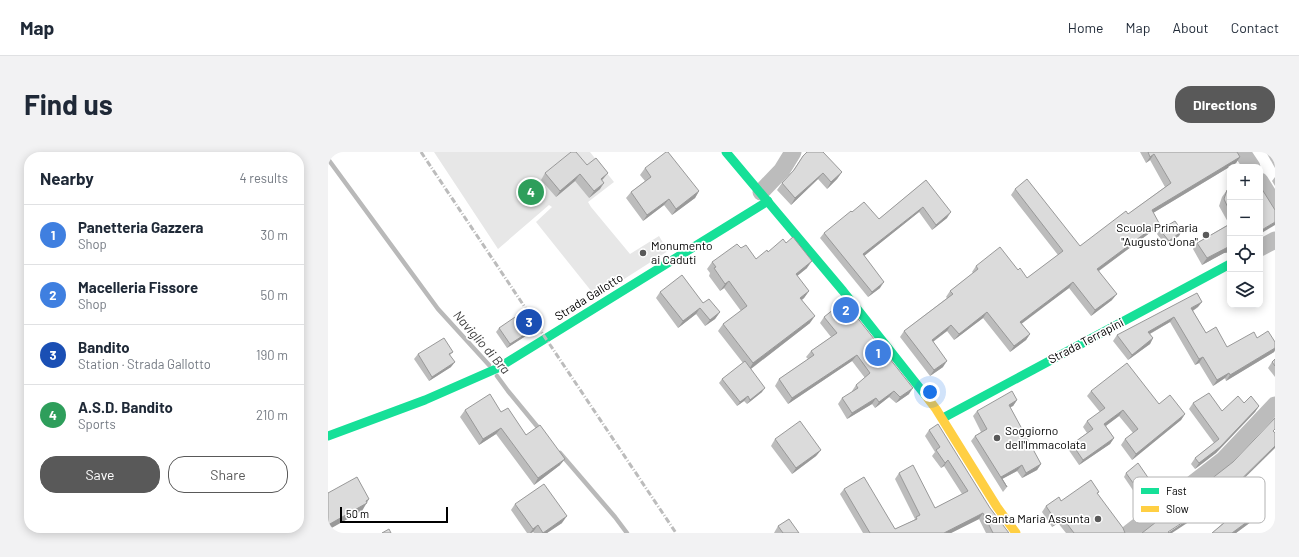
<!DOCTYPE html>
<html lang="en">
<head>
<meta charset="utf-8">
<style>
	:root { --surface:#fff; --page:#f2f2f3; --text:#1f2937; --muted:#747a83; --line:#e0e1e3; --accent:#595959 }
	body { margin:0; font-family:Barlow,sans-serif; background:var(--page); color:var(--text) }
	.controls { position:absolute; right:12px; top:12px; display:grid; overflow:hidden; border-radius:8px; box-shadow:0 2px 10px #0003 }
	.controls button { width:36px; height:36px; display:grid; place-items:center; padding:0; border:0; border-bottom:1px solid var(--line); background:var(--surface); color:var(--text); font:20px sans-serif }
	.scale { position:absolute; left:12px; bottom:10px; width:108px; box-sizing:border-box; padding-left:4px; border:2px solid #000; border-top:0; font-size:11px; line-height:14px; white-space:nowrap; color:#000; -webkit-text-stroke:3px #fff; paint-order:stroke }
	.you { position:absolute; left:602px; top:240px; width:14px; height:14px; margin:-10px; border:3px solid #fff; border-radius:50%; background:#1a73e8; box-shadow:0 0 0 6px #1a73e833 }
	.badge { display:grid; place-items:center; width:26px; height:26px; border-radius:50%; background:var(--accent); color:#fff; font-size:13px; font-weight:700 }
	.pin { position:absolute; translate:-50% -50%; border:2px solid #fff; box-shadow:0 1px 4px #0006 }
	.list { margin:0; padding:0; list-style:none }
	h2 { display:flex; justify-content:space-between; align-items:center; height:52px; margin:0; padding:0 16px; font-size:17px }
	h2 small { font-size:13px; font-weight:400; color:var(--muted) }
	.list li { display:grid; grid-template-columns:26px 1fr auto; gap:12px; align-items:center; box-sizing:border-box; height:60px; padding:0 16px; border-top:1px solid var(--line) }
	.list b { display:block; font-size:15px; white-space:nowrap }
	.list p { margin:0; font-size:13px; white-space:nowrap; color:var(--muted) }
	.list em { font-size:13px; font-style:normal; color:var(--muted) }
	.actions { display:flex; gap:8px; padding:12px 16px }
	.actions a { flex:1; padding:9px 0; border:1px solid var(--accent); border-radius:16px; text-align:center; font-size:14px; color:var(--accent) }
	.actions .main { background:var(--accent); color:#fff }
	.icon { flex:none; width:22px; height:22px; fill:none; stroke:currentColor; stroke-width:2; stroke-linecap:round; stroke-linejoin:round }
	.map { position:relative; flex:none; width:947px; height:381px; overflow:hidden; border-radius:16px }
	header { display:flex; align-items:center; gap:24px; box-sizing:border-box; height:56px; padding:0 20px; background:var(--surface); border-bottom:1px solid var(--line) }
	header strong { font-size:19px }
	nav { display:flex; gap:22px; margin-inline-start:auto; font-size:14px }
	.intro { display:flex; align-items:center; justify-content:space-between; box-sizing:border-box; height:96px; padding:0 24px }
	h1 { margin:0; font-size:28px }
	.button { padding:10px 18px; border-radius:16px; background:var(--accent); color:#fff; font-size:14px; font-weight:700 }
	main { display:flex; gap:24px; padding:0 24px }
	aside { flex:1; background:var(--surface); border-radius:16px; box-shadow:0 2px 10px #0003 }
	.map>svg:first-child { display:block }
	.green { fill:#e7e7e7 }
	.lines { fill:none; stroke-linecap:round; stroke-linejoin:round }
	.stream { stroke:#b9b9b9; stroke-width:4.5 }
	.street { stroke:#bcbcbc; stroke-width:17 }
	.fast { stroke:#16e098; stroke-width:9 }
	.slow { stroke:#ffcf43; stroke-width:9 }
	.rail { stroke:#bcbcbc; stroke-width:3; stroke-dasharray:6 2 1 2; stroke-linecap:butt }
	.wall { fill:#bcbcbc }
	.shaded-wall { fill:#999 }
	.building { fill:#dbdbdb; stroke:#999 }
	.poi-dot { fill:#595959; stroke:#fff; stroke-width:1.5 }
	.labels { text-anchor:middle; stroke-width:3.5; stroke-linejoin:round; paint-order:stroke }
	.poi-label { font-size:12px; fill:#000; stroke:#fff; text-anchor:end }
	.street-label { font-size:12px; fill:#000; stroke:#fff }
	.water-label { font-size:13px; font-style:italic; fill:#3c3c3c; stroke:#fff }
	.key { fill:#fff; stroke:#b2b2b2; stroke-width:1 }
	.key-label { font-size:11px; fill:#000 }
</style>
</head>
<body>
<header>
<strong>Map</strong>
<nav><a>Home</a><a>Map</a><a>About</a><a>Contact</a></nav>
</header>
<div class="intro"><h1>Find us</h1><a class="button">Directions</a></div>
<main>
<aside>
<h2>Nearby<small>4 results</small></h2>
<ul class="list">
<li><span class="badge" style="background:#3f7fe0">1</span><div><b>Panetteria Gazzera</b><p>Shop</p></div><em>30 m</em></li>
<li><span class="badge" style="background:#3f7fe0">2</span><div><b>Macelleria Fissore</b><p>Shop</p></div><em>50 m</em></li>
<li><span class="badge" style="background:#1a4fb4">3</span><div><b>Bandito</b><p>Station · Strada Gallotto</p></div><em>190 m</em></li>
<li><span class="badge" style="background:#2e9e5b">4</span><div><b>A.S.D. Bandito</b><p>Sports</p></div><em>210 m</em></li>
</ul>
<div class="actions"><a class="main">Save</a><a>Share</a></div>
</aside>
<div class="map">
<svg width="947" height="381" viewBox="0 0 947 381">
	<rect width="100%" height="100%" fill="#fff"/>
	<path class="green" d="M106 0H262L286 30 260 50 263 55 302 102 331 84 340 99 268 145 208 70 224 55 221 53 170 97Z"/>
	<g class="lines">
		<g class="stream">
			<path d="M0 7 110 157 161 213"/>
			<path d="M169 224 180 239 213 279"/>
			<path d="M232 301 287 365 299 381"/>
		</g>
		<g class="street">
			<path d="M914 0 924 15"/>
			<path d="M932 29 947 53"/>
			<path d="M433 40 454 18 465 0"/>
			<path d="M932 96 947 88"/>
			<path d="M801 381 895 308 947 253"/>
		</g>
		<g class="fast">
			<path d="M398 0 515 139 598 244"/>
			<path d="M615 266 902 112"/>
			<path d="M0 284 97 248 170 216 440 49"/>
		</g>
		<path class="slow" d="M598 244 608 257 669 355 688 381"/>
		<path class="rail" d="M93 0 348 381"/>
	</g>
	<g class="wall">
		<path d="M812 0H909L912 5 908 11 825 61 831 71 827 77 771 119 784 148 763 164 741 136 693 171 702 182 698 188 682 200 655 166 626 188 619 179 605 190 615 215 602 224 572 185 576 179 619 146 618 145 622 139 645 121 644 120 648 114 690 118 699 126 730 103 683 43 687 37 752 94 800 62 837 35 822 8 818 11Z"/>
		<path d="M938 0H947V16Z"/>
		<path d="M475 4 514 20 509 27 499 37 490 27 463 53 449 38 454 31 464 20Z"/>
		<path d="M259 13 280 21 274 28 272 37 261 46 247 29 228 45 213 28 217 21Z"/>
		<path d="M317 16 371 39 367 46 344 63 336 53 315 69 298 46 303 40 317 29 312 23Z"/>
		<path d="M947 25V34L944 29Z"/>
		<path d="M598 28 619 66 604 78 591 60 536 104 552 136 540 145 492 86 496 81 551 67Z"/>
		<path d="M902 36V100L896 101 874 113 865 97 869 91 901 72 891 54 894 45 899 38Z"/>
		<path d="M832 78 851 84 837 93 829 82Z"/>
		<path d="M413 96 428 107 440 100 479 116 469 124 481 139 476 146 474 148 482 171 423 217 434 240 419 252 416 249 409 254 391 231 394 227 415 211 390 179 395 172 413 159 396 136 392 139 381 124 382 121 379 117 384 110Z"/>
		<path d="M332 140 375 151 392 160 387 167 377 174 368 162 350 176 328 146Z"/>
		<path d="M870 155 865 159 878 181 899 195 929 186 947 190V198L946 200 898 229 897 226 885 234 871 211 867 213 842 170 822 182 825 186 822 192 800 208 785 189 789 183Z"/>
		<path d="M496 165 581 242 568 251 561 245 547 256 544 252 519 267 510 252 514 246 524 240V239L528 233 537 226 524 209 460 252 447 234 451 227 480 207 478 205 483 199 503 185 492 171Z"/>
		<path d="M171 176 204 180 179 196 168 180Z"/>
		<path d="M125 200 122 203 123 215 101 229 86 207 90 202Z"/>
		<path d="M947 207V225L940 216 944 210Z"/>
		<path d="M763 239 831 252 857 262 853 268 804 308 793 293 797 287 805 281 791 264 778 274 786 286 782 292 751 313 740 297 744 292 759 281 755 275 759 269 772 260 759 244Z"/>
		<path d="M689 248 685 254 682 255 713 312 709 318 694 326 689 319 674 327 679 335 675 340 643 289 647 284 653 280 645 264 649 259Z"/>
		<path d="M865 251 894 259 916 251 931 254 927 260 888 301 867 317 863 312 867 306 886 291 861 257Z"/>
		<path d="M137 258 173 260 232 313 206 333 168 282 151 293 132 265Z"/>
		<path d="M601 278 662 356 681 381H658L651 367 623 381H535L512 342 516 337 567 377 586 368 587 367 567 327 571 321 607 356 634 342 616 314 613 316 604 304 607 300 597 284Z"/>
		<path d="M947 279 886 356 885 354 814 381Z"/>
		<path d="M447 287 493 298 488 304 464 322 443 294Z"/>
		<path d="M798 321 829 346 817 356 796 325Z"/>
		<path d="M771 340 769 342 797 381H738L730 371 724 375 714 360 718 354 733 349Z"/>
		<path d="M187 352 234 371 219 381H206L205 380 203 381H199L183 358Z"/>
		<path d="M896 358H935L931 364 908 381H884L896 370 892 364Z"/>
		<path d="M450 374 471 381H446Z"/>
	</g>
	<g class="shaded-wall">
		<path d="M826 2 822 8 818 11 822 5Z"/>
		<path d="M912 5 908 11 820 64 824 58Z"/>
		<path d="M514 20 509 27 499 37 503 30Z"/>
		<path d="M280 21 275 27 268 33 273 27Z"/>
		<path d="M495 21 490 27 463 53 467 46Z"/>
		<path d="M252 22 247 29 228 45 232 39Z"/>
		<path d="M276 31 272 37 261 46 266 39Z"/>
		<path d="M371 39 367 46 344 63 348 57Z"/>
		<path d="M341 47 336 53 315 69 319 63Z"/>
		<path d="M595 55 591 60 531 108 535 102Z"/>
		<path d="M623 60 619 66 604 78 608 73Z"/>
		<path d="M947 70V73L932 82V79Z"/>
		<path d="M831 71 827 77 765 123 769 117Z"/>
		<path d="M854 79 851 84 837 93 841 89Z"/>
		<path d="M902 94V100L896 101 874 113 879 106Z"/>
		<path d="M484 109 479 116 463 129 468 122Z"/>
		<path d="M401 129 396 136 392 139 397 132Z"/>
		<path d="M556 130 552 136 540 145 544 140Z"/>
		<path d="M745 130 741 136 688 176 692 170Z"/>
		<path d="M481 139 476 146 467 153 472 146Z"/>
		<path d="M789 142 784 148 763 164 767 158Z"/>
		<path d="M874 150 870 155 859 162 863 156Z"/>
		<path d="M372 156 368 162 350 176 355 169Z"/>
		<path d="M392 160 387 167 377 174 382 168Z"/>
		<path d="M659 160 655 166 626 188 631 182Z"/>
		<path d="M487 164 482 171 420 219 425 211Z"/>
		<path d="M846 165 842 170 816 185 820 180Z"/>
		<path d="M623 173 619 179 599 194 604 188Z"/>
		<path d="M207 176 204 180 179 196 182 192Z"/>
		<path d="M702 182 698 188 682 200 686 194Z"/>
		<path d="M825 186 822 192 800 208 804 203Z"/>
		<path d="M947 196V198L946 200 898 229 902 223Z"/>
		<path d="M529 203 524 209 460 252 464 246Z"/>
		<path d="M875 205 871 211 867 213 871 207Z"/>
		<path d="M619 209 615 215 602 224 606 218Z"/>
		<path d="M127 210 123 215 101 229 104 225Z"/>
		<path d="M901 221 897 226 885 234 889 228Z"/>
		<path d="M437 236 434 240 419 252 422 248Z"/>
		<path d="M585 236 581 242 568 251 572 245Z"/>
		<path d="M566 239 561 245 547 256 551 250Z"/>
		<path d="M420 244 416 249 409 254 412 250Z"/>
		<path d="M548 246 544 252 519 267 524 261Z"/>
		<path d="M689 248 685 254 677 258 681 253Z"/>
		<path d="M931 254 927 260 888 301 867 317 871 311Z"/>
		<path d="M795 258 791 264 772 278 776 272Z"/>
		<path d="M857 262 853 268 804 308 808 302Z"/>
		<path d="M173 276 168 282 151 293 155 287Z"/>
		<path d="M786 286 782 292 751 313 755 308Z"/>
		<path d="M947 294V296L886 356 890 350Z"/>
		<path d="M493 298 488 304 464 322 468 316Z"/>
		<path d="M237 307 232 313 206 333 210 326Z"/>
		<path d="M620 308 616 314 613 316 617 311Z"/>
		<path d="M713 312 709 318 694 326 698 321Z"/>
		<path d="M694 313 689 319 674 327 673 325Z"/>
		<path d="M832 343 829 346 817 356 820 352Z"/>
		<path d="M41 347 34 359 0 378V373Z"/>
		<path d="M889 348 885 354 844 381H840Z"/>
		<path d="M935 358 931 364 908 381H904Z"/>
		<path d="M655 361 651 367 623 381H616Z"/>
		<path d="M239 364 234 371 219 381H215Z"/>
		<path d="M734 365 730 371 724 375 728 369Z"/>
		<path d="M210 373 205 380 203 381H202L205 377Z"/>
	</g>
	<g class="building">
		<path d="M243 0H248L259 13 268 6 280 21 273 27 276 31 266 39 252 22 232 39 217 21Z"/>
		<path d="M338 0H340L371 39 348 57 341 47 319 63 303 40 323 25 317 16Z"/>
		<path d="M479 0H495L514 20 503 30 495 21 467 46 454 31 466 18 475 4Z"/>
		<path d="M820 0H909L912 5 824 58 831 71 769 117 789 142 767 158 745 130 692 170 702 182 686 194 659 160 631 182 623 173 604 188 619 209 606 218 576 179 625 142 622 139 650 117 648 114 672 95 690 118 692 116 699 126 735 99 687 37 699 27 752 94 798 59 800 62 843 31 826 2 822 5Z"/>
		<path d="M943 0H947V6Z"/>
		<path d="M598 28 623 60 608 73 595 55 535 102 556 130 544 140 496 81 523 59 524 60 536 50 551 67Z"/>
		<path d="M932 34 947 58V70L932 79Z"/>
		<path d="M902 36V60L896 47 899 38Z"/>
		<path d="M847 69 854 79 841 89 832 78Z"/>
		<path d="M902 72V94L879 106 869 91Z"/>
		<path d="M465 85 484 109 468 122 481 139 472 146 487 164 425 211 395 172 419 154 401 129 397 132 386 116 388 115 384 110 409 92 413 96 418 93 428 107 439 98 440 100 455 87 458 91Z"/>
		<path d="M354 123 375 151 381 147 392 160 382 168 372 156 355 169 332 140Z"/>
		<path d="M869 141 874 150 863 156 878 181 888 175 899 195 926 180 929 186 940 179 947 190V196L902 223 901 221 889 228 875 205 871 207 846 165 820 180 825 186 804 203 789 183Z"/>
		<path d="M516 149 585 236 572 245 566 239 551 250 548 246 524 261 514 246 530 236 528 233 542 221 529 203 464 246 451 227 486 203 483 199 509 181 496 165Z"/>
		<path d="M196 159 207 176 182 192 171 176Z"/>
		<path d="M116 186 125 200 121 202 127 210 104 225 90 202Z"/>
		<path d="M947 207V214L944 210Z"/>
		<path d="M417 209 437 236 422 248 420 244 412 250 394 227Z"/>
		<path d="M799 211 831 252 842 243 857 262 808 302 797 287 810 277 795 258 776 272 786 286 755 308 744 292 765 277 759 269 777 256 763 239Z"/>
		<path d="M684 239 689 248 681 253 713 312 698 321 694 313 673 325 679 335 647 284 659 277 649 259Z"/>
		<path d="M881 241 894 259 910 244 916 251 923 244 931 254 892 295 871 311 867 306 891 287 865 251Z"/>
		<path d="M162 242 173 260 180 256 198 283 212 273 237 307 210 326 173 276 155 287 137 258Z"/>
		<path d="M947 266V277L945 279 947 281V294L890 350 889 348 840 380 841 381H814L905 310Z"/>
		<path d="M472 269 493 298 468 316 447 287Z"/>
		<path d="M610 272 662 356 681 381H665L655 361 616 381H542L516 337 536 325 567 377 589 367 588 365 592 363 571 321 585 313 607 356 640 339 620 308 617 311 608 298 612 295 601 278Z"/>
		<path d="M810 311 832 343 820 352 798 321Z"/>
		<path d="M29 325 41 347 38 349 39 351 0 373V341Z"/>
		<path d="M763 328 771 340 769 341 795 376 797 381H746L734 365 728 369 718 354 731 345 733 349Z"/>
		<path d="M216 332 239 364 215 381 210 373 205 377 187 352Z"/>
		<path d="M922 341 935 358 904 381H884L902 366 896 358Z"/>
		<path d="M461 367 471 381H455L450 374Z"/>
		<path d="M0 375 4 381H0Z"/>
		<path d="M61 377 63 381H54Z"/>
	</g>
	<g class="poi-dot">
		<circle cx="878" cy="83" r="4"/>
		<circle cx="315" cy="101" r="4"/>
		<circle cx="669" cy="286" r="4"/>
		<circle cx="770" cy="367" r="4"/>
	</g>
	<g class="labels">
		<g class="poi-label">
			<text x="870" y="80">Scuola Primaria<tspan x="870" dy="14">"Augusto Jona"</tspan></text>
			<text x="323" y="98" text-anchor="start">Monumento<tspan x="323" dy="14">ai Caduti</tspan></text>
			<text x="677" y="283" text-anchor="start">Soggiorno<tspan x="677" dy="14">dell'Immacolata</tspan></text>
			<text x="762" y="371">Santa Maria Assunta</text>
		</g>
		<g class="street-label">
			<text transform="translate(261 145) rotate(-32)" y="4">Strada Gallotto</text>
			<text transform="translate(758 189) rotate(-28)" y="4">Strada Terrapini</text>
		</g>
		<g class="water-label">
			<text transform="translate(154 190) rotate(49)" y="5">Naviglio di Bra</text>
		</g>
	</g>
	<rect x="805" y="325" width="132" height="46" rx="6" class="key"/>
	<rect x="813" y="336" width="18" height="6" fill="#16e098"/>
	<rect x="813" y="354" width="18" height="6" fill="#ffcf43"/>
	<g class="key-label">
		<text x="838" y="343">Fast</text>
		<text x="838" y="361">Slow</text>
	</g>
</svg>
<div class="controls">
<button>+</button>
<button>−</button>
<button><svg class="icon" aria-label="locate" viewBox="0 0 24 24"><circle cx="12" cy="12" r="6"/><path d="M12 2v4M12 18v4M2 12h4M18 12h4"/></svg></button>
<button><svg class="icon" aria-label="layers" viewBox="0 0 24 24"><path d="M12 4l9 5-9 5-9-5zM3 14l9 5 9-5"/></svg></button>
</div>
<div class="scale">50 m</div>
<div class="you"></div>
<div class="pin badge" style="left:550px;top:201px;background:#3f7fe0">1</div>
<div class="pin badge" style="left:518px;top:158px;background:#3f7fe0">2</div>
<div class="pin badge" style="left:201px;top:170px;background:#1a4fb4">3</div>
<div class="pin badge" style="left:203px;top:40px;background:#2e9e5b">4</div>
</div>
</main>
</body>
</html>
